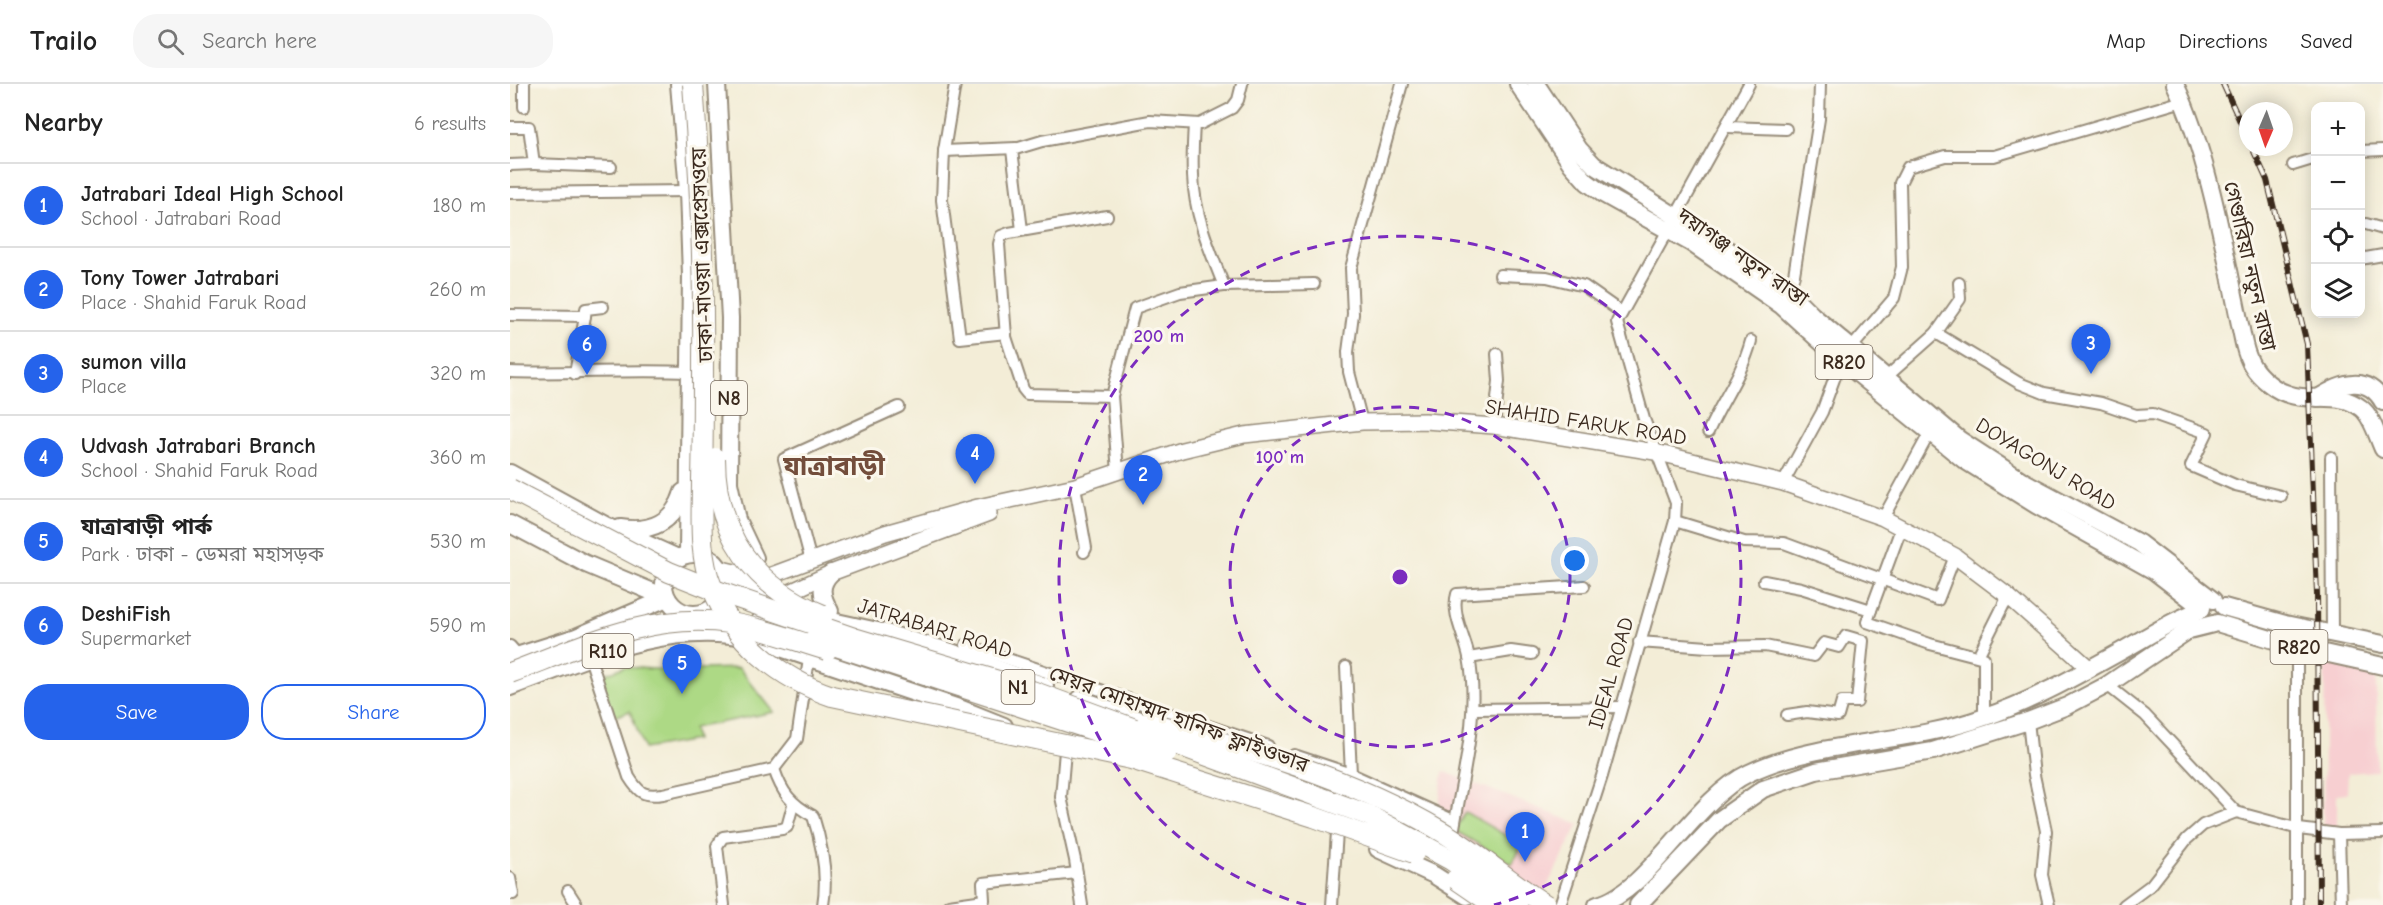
<!DOCTYPE html>
<html lang="en">
<head>
<meta charset="utf-8">
<style>
	:root { --surface:#fff; --page:#f6f6f6; --text:#222; --muted:#767676; --line:#e0e0e0; --accent:#2563eb }
	body { margin:0; font-family:"Comic Neue","Noto Sans Bengali",sans-serif; background:var(--page); color:var(--text) }
	.controls { position:absolute; right:18px; top:18px; display:grid; overflow:hidden; border-radius:12px; box-shadow:0 3px 15px #0003 }
	.controls button { width:54px; height:54px; display:grid; place-items:center; padding:0; border:0; border-bottom:2px solid var(--line); background:var(--surface); color:var(--text); font:30px sans-serif }
	.compass { position:absolute; left:1729px; top:18px; width:54px; height:54px; border-radius:50%; background:var(--surface); box-shadow:0 3px 15px #0003; rotate:182deg }
	.you { position:absolute; left:1065px; top:477px; width:21px; height:21px; margin:-15px; border:4px solid #fff; border-radius:50%; background:#1a73e8; box-shadow:0 0 0 9px #1a73e833 }
	.badge { display:grid; place-items:center; width:39px; height:39px; border-radius:50%; background:var(--accent); color:#fff; font-size:20px; font-weight:700 }
	.pin { position:absolute; translate:-50% -50px; filter:drop-shadow(0 2px 3px #0008) }
	.pin::after { content:''; position:absolute; top:32px; width:21px; height:18px; background:inherit; clip-path:polygon(0 0,100% 0,50% 100%) }
	.list { margin:0; padding:0; list-style:none }
	h2 { display:flex; justify-content:space-between; align-items:center; height:78px; margin:0; padding:0 24px; font-size:26px }
	h2 small { font-size:20px; font-weight:400; color:var(--muted) }
	.list li { display:grid; grid-template-columns:39px 1fr auto; gap:18px; align-items:center; box-sizing:border-box; height:84px; padding:0 24px; border-top:2px solid var(--line) }
	.list b { display:block; font-size:22px; white-space:nowrap }
	.list p { margin:0; font-size:20px; white-space:nowrap; color:var(--muted) }
	.list em { font-size:20px; font-style:normal; color:var(--muted) }
	.actions { display:flex; gap:12px; padding:18px 24px }
	.actions a { flex:1; padding:14px 0; border:2px solid var(--accent); border-radius:24px; text-align:center; font-size:21px; color:var(--accent) }
	.actions .main { background:var(--accent); color:#fff }
	.icon { flex:none; width:33px; height:33px; fill:none; stroke:currentColor; stroke-width:2; stroke-linecap:round; stroke-linejoin:round }
	.map { position:relative; flex:none; width:1873px; height:821px; overflow:hidden }
	header { display:flex; align-items:center; gap:36px; box-sizing:border-box; height:84px; padding:0 30px; background:var(--surface); border-bottom:2px solid var(--line) }
	header strong { font-size:28px }
	nav { display:flex; gap:33px; margin-inline-start:auto; font-size:21px }
	.search { width:420px; height:54px; background:var(--page); display:flex; align-items:center; gap:15px; box-sizing:border-box; padding:0 21px; border-radius:24px; color:var(--muted); font-size:22px }
	main { display:flex }
	aside { flex:1; background:var(--surface) }
	.map>svg:first-child { display:block }
	.built { fill:#f7cfd1 }
	.green { fill:#add985; stroke:#748252; stroke-width:1.5 }
	.lines { fill:none; stroke-linecap:round; stroke-linejoin:round }
	.minor-casing { stroke:#978c7a; stroke-width:14 }
	.secondary-casing { stroke:#978c7a; stroke-width:18 }
	.primary-casing { stroke:#978c7a; stroke-width:20 }
	.minor { stroke:#fff; stroke-width:10 }
	.secondary { stroke:#fff; stroke-width:15 }
	.primary { stroke:#fff; stroke-width:16 }
	.rail-casing { stroke:#3b2a1e; stroke-width:6 }
	.rail { stroke:#fbf7ec; stroke-width:4; stroke-dasharray:11; stroke-linecap:butt }
	.motorway-bridge-casing { stroke:#978c7a; stroke-width:22; stroke-linecap:butt }
	.motorway-bridge { stroke:#fff; stroke-width:20 }
	.ring { fill:none; stroke:#7b2cbf; stroke-width:3; stroke-dasharray:10 8 }
	.labels { text-anchor:middle; stroke-width:6; stroke-linejoin:round; paint-order:stroke }
	.shield { fill:#fbf7ec; stroke:#75685c; stroke-width:1.5 }
	.shield-label { font-size:20px; font-weight:bold; fill:#3b2a1e }
	.street-label { font-size:21px; fill:#3b2a1e; stroke:#fbf7ec }
	.district-label { font-size:27px; font-weight:bold; fill:#734d3b; stroke:#fbf7ec }
	.centre { fill:#7b2cbf; stroke:#fbf7ec; stroke-width:3 }
	.ring-label { font-size:18px; text-anchor:middle; font-weight:bold; fill:#7b2cbf; stroke:#fbf7ec; stroke-width:6; stroke-linejoin:round; paint-order:stroke }
</style>
</head>
<body>
<header>
<strong>Trailo</strong>
<div class="search"><svg class="icon" aria-label="search" viewBox="0 0 24 24"><circle cx="10" cy="10" r="6"/><path d="M15 15l6 6"/></svg>Search here</div>
<nav><a>Map</a><a>Directions</a><a>Saved</a></nav>
</header>
<main>
<aside>
<h2>Nearby<small>6 results</small></h2>
<ul class="list">
<li><span class="badge">1</span><div><b>Jatrabari Ideal High School</b><p>School · Jatrabari Road</p></div><em>180 m</em></li>
<li><span class="badge">2</span><div><b>Tony Tower Jatrabari</b><p>Place · Shahid Faruk Road</p></div><em>260 m</em></li>
<li><span class="badge">3</span><div><b>sumon villa</b><p>Place</p></div><em>320 m</em></li>
<li><span class="badge">4</span><div><b>Udvash Jatrabari Branch</b><p>School · Shahid Faruk Road</p></div><em>360 m</em></li>
<li><span class="badge">5</span><div><b>যাত্রাবাড়ী পার্ক</b><p>Park · ঢাকা - ডেমরা মহাসড়ক</p></div><em>530 m</em></li>
<li><span class="badge">6</span><div><b>DeshiFish</b><p>Supermarket</p></div><em>590 m</em></li>
</ul>
<div class="actions"><a class="main">Save</a><a>Share</a></div>
</aside>
<div class="map">
<svg width="1873" height="821" viewBox="0 0 1873 821">
	<rect width="100%" height="100%" fill="#fbf7ec"/>
	<filter id="ink" filterUnits="userSpaceOnUse"><feTurbulence type="fractalNoise" baseFrequency=".0167" numOctaves="2"/><feDisplacementMap in="SourceGraphic" scale="12" xChannelSelector="R" yChannelSelector="G"/><feConvolveMatrix kernelMatrix="1 2 1 2 8 2 1 2 1" color-interpolation-filters="sRGB"/></filter>
	<filter id="wash" filterUnits="userSpaceOnUse"><feTurbulence type="fractalNoise" baseFrequency=".008" numOctaves="4" result="noise"/><feDisplacementMap in="SourceGraphic" scale="24" xChannelSelector="R" yChannelSelector="G"/><feGaussianBlur stdDeviation="1.35" result="paint"/><feColorMatrix in="noise" values="0 0 0 0 0 0 0 0 0 0 0 0 0 0 0 0 0 1.4 0 .05"/><feComposite in="paint" operator="in"/></filter>
	<g filter="url(#wash)">
		<rect width="100%" height="100%" fill="#f3edd7"/>
		<g class="built">
			<path d="M1815 574 1866 587 1867 687 1838 689 1837 709 1827 710V745L1813 744Z"/>
			<path d="M933 687 1069 740 1033 810 926 745Z"/>
		</g>
		<g class="green">
			<path d="M114 583 157 586 229 584 264 628 183 644 186 656 134 665 120 627 104 633 89 592Z"/>
			<path d="M955 728 1012 761 1002 780 944 746Z"/>
		</g>
	</g>
	<g filter="url(#ink)">
		<g class="lines">
			<g class="minor-casing">
				<g id="minor">
					<path d="M445 0 434 67 432 116 450 254 496 249"/>
					<path d="M14 23V0"/>
					<path d="M684 40C683 57 682 74 683 91 684 130 700 167 714 202"/>
					<path d="M0 43H19L24 80 0 81"/>
					<path d="M1217 43 1276 45"/>
					<path d="M434 67 506 64"/>
					<path d="M1850 67 1873 66"/>
					<path d="M24 80 101 83"/>
					<path d="M1783 81 1806 74"/>
					<path d="M0 109 178 107"/>
					<path d="M597 132 499 149 491 152 489 160 496 253 513 305 517 310 602 312"/>
					<path d="M1856 140 1873 145"/>
					<path d="M512 146 502 66 532 57 640 37 690 40 722 24 728 16 732 0"/>
					<path d="M1850 175 1873 171"/>
					<path d="M990 191 1037 193 1074 202 1111 228"/>
					<path d="M1277 212 1284 191 1309 35 1310 0"/>
					<path d="M0 231 75 232 76 225 93 223"/>
					<path d="M1426 249 1509 299 1534 309 1591 319 1626 331 1643 330 1697 349 1681 382 1725 401 1771 412"/>
					<path d="M0 288C60 290 119 285 179 288"/>
					<path d="M65 290 75 232"/>
					<path d="M1372 297 1426 249 1450 215 1449 199"/>
					<path d="M852 338 839 288 838 268 843 230 841 184 892 0"/>
					<path d="M984 342 989 297 987 270"/>
					<path d="M1198 348C1212 316 1232 291 1241 257"/>
					<path d="M1821 373 1822 551"/>
					<path d="M608 388 602 312 625 224 670 208 714 202 804 200"/>
					<path d="M1273 399 1312 328 1331 276 1384 214 1392 183 1390 99 1398 83 1435 72H1484L1673 17"/>
					<path d="M565 402 576 464 574 468"/>
					<path d="M1373 434 1419 350"/>
					<path d="M1165 437 1234 458 1274 459 1428 516 1445 472"/>
					<path d="M301 477 274 375 389 323"/>
					<path d="M1254 497 1291 504 1361 526 1357 538 1420 560 1474 574V634"/>
					<path d="M1361 526 1392 442"/>
					<path d="M1129 558 1198 563 1255 562 1304 572 1314 559 1329 563 1336 552 1353 557 1347 618H1332L1328 632 1297 628 1277 631"/>
					<path d="M456 561 758 662"/>
					<path d="M0 562 8 571"/>
					<path d="M1787 563V821"/>
					<path d="M1469 570 1498 512"/>
					<path d="M80 574 119 693C129 709 134 713 153 710L264 685"/>
					<path d="M959 574 1001 567 1022 570"/>
					<path d="M299 575 287 655 264 685C272 709 281 720 303 732 312 760 318 792 313 821"/>
					<path d="M836 583 841 690"/>
					<path d="M1597 601 1635 631 1726 728 1789 745 1829 750 1873 749"/>
					<path d="M964 625 1111 623"/>
					<path d="M1518 637 1524 691 1536 747 1532 791 1539 821"/>
					<path d="M555 667 551 713 565 776 572 821"/>
					<path d="M784 671 841 690 945 737"/>
					<path d="M944 744C953 688 970 630 959 573 955 553 941 530 947 510L1074 502"/>
					<path d="M1829 750 1831 821"/>
					<path d="M0 794 3 810H0"/>
					<path d="M58 807 67 821"/>
					<path d="M214 821 207 762 213 753 272 745 277 743 283 721"/>
					<path d="M439 821 474 816 473 799 567 789"/>
					<path d="M822 821 827 748"/>
					<path d="M1050 821 1092 692 1165 437 1166 419 1134 335 1107 238 1239 0"/>
					<path d="M1614 821 1641 801 1677 755 1693 741 1726 728"/>
				</g>
			</g>
			<g class="secondary-casing">
				<g id="secondary">
					<path d="M212 485 233 490 259 492 375 449 468 423 565 402 672 366 734 351 852 338 915 337 984 342 1145 368 1273 399 1373 434 1445 472 1498 512 1579 584"/>
					<path d="M240 553 261 517 321 489 479 430"/>
				</g>
			</g>
			<g class="primary-casing">
				<g id="primary">
					<path d="M169 0 178 107 181 191 178 470"/>
					<path d="M207 0 220 234 219 399 227 436 245 474"/>
					<path d="M1008 0 1062 81 1077 98 1093 110 1181 159 1272 222 1331 276 1454 376 1526 421 1644 487 1692 524"/>
					<path d="M1026 0 1069 65 1084 81 1211 161 1279 208 1302 231 1450 356 1513 397 1629 459 1703 516"/>
					<path d="M1665 0C1700 73 1717 180 1734 260 1738 277 1744 288 1758 299 1790 326 1825 303 1851 324 1862 332 1867 352 1873 365"/>
					<path d="M1808 314C1831 299 1857 290 1873 318"/>
					<path d="M0 389 95 441 168 474"/>
					<path d="M0 440 76 480 157 514"/>
					<path d="M110 444C142 449 164 438 173 408"/>
					<circle cx="184" cy="500" r="30"/>
					<path d="M212 489 269 520"/>
					<path d="M1714 523 1775 540 1873 560"/>
					<path d="M320 527C311 512 309 501 321 489"/>
					<path d="M313 535 372 548 441 568 535 602"/>
					<path d="M1707 539 1787 563 1873 582"/>
					<path d="M232 551 449 624 494 642"/>
					<path d="M0 574 66 553 157 514"/>
					<path d="M0 603C77 575 155 537 239 554"/>
					<path d="M570 615 648 642"/>
					<path d="M885 732 955 775"/>
					<path d="M868 765 924 791 957 812"/>
					<path d="M1087 821C1137 810 1184 715 1239 689 1307 656 1399 660 1472 634 1523 617 1568 591 1615 565 1640 551 1664 535 1691 526"/>
					<path d="M1128 821 1209 736 1253 705 1306 687 1423 667 1518 637 1557 622 1597 601 1679 546 1703 540"/>
				</g>
			</g>
			<use href="#minor" class="minor"/>
			<use href="#secondary" class="secondary"/>
			<use href="#primary" class="primary"/>
			<g class="rail-casing">
				<g id="rail">
					<path d="M1713 0 1738 55"/>
					<path d="M1742 63 1757 96 1797 260 1807 510 1809 821"/>
				</g>
			</g>
			<use href="#rail" class="rail"/>
			<g class="motorway-bridge-casing">
				<g id="motorway-bridge">
					<path d="M183 0C190 92 194 184 193 277 193 316 193 356 192 395 192 431 188 470 202 503 223 557 269 594 322 612L621 675 804 733 904 769"/>
					<path d="M205 374C205 451 245 503 313 531"/>
					<path d="M0 405 159 488 204 506 344 554 522 607 858 731 941 776 1007 821"/>
					<path d="M305 555 656 670"/>
					<path d="M0 589C72 562 142 527 220 539 253 544 286 557 317 566"/>
					<path d="M637 638C737 664 843 694 931 747 968 769 1000 798 1036 821"/>
					<path d="M946 795 984 821"/>
				</g>
			</g>
			<use href="#motorway-bridge" class="motorway-bridge"/>
		</g>
	</g>
	<g class="ring">
		<circle cx="890" cy="493" r="170"/>
		<path d="M796 821A341 341 0 1 1 984 821"/>
	</g>
	<g class="labels">
		<g class="shield">
			<rect x="1305.5" y="261" width="57" height="34" rx="4.5"/>
			<rect x="201" y="297" width="36" height="34" rx="4.5"/>
			<rect x="1760.5" y="546" width="57" height="34" rx="4.5"/>
			<rect x="72.5" y="550" width="51" height="34" rx="4.5"/>
			<rect x="491.5" y="586" width="33" height="34" rx="4.5"/>
		</g>
		<g class="shield-label">
			<text x="1334" y="285">R820</text>
			<text x="219" y="321">N8</text>
			<text x="1789" y="570">R820</text>
			<text x="98" y="574">R110</text>
			<text x="508" y="610">N1</text>
		</g>
		<g class="street-label">
			<text transform="translate(192 171) rotate(-92)" y="7">ঢাকা-মাওয়া এক্সপ্রেসওয়ে</text>
			<text transform="translate(1233 173) rotate(35)" y="7">দয়াগঞ্জ নতুন রাস্তা</text>
			<text transform="translate(1740 182) rotate(77)" y="7">গেণ্ডারিয়া নতুন রাস্তা</text>
			<text transform="translate(1076 338) rotate(9)" y="7">SHAHID FARUK ROAD</text>
			<text transform="translate(1536 380) rotate(31)" y="7">DOYAGONJ ROAD</text>
			<text transform="translate(425 544) rotate(17)" y="7">JATRABARI ROAD</text>
			<text transform="translate(1101 589) rotate(-74)" y="7">IDEAL ROAD</text>
			<text transform="translate(669 635) rotate(20)" y="7">মেয়র মোহাম্মদ হানিফ ফ্লাইওভার</text>
		</g>
		<g class="district-label">
			<text x="324" y="391">যাত্রাবাড়ী</text>
		</g>
	</g>
	<circle cx="890" cy="493" r="9" class="centre"/>
	<g class="ring-label">
		<text x="649" y="258">200 m</text>
		<text x="770" y="379">100 m</text>
	</g>
</svg>
<div class="controls">
<button>+</button>
<button>−</button>
<button><svg class="icon" aria-label="locate" viewBox="0 0 24 24"><circle cx="12" cy="12" r="6"/><path d="M12 2v4M12 18v4M2 12h4M18 12h4"/></svg></button>
<button><svg class="icon" aria-label="layers" viewBox="0 0 24 24"><path d="M12 4l9 5-9 5-9-5zM3 14l9 5 9-5"/></svg></button>
</div>
<svg class="compass" viewBox="-18 -18 36 36"><path d="M0-13l5 13h-10z" fill="#e53935"/><path d="M0 13l5-13h-10z" fill="#767676"/></svg>
<div class="you"></div>
<div class="pin badge" style="left:1015px;top:778px">1</div>
<div class="pin badge" style="left:633px;top:421px">2</div>
<div class="pin badge" style="left:1581px;top:290px">3</div>
<div class="pin badge" style="left:465px;top:400px">4</div>
<div class="pin badge" style="left:172px;top:610px">5</div>
<div class="pin badge" style="left:77px;top:291px">6</div>
</div>
</main>
</body>
</html>
